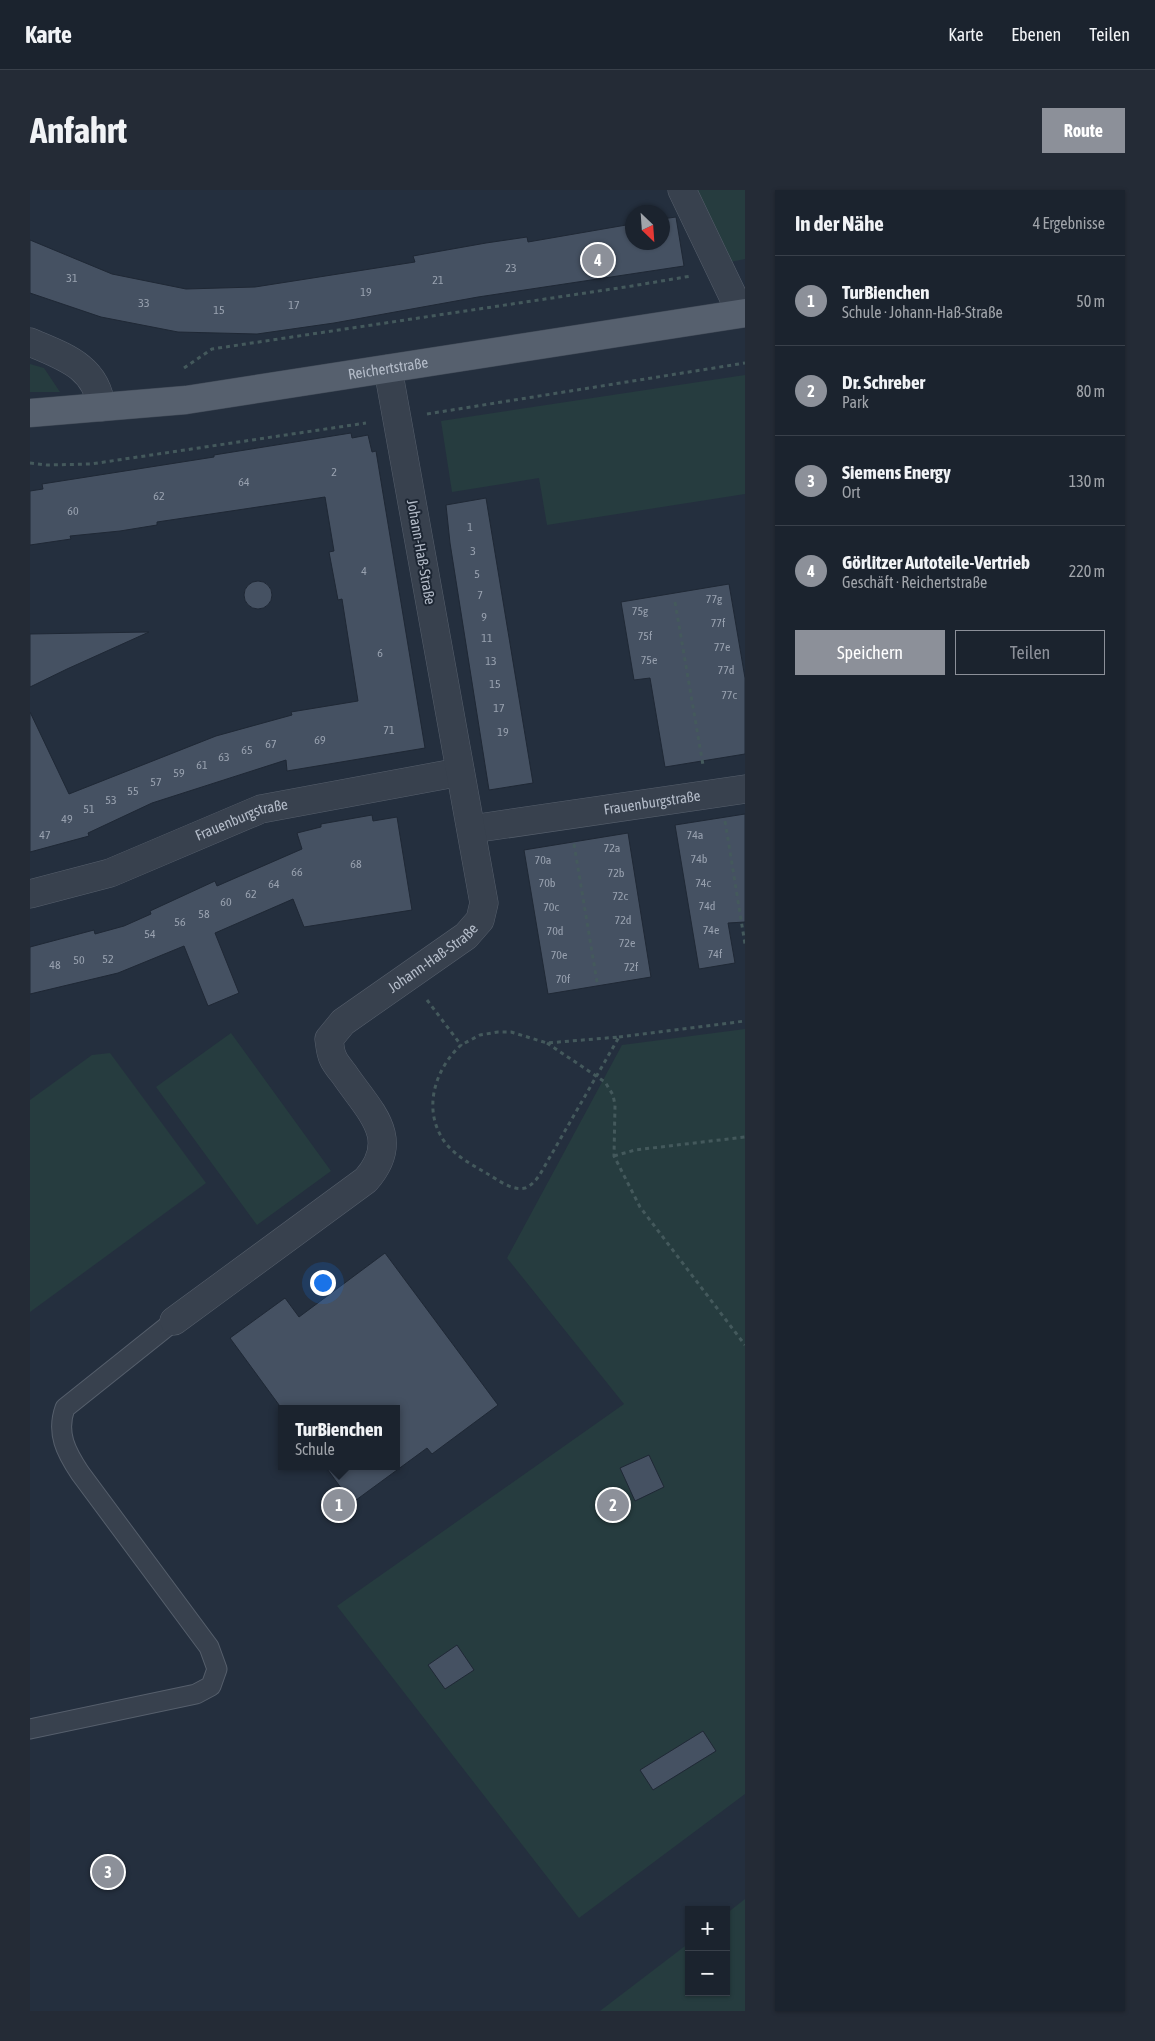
<!DOCTYPE html>
<html lang="de">
<head>
<meta charset="utf-8">
<style>
	:root { --surface:#1b232e; --page:#242b36; --text:#f1f3f6; --muted:#a0a4aa; --line:#39404a; --accent:#8c9099 }
	body { margin:0; font-family:"Asap Condensed",sans-serif; background:var(--page); color:var(--text) }
	.controls { position:absolute; right:15px; bottom:15px; display:grid; overflow:hidden; border-radius:0px; box-shadow:0 1px 4px #0004 }
	.controls button { width:45px; height:45px; display:grid; place-items:center; padding:0; border:0; border-bottom:1px solid var(--line); background:var(--surface); color:var(--text); font:25px sans-serif }
	.compass { position:absolute; left:595px; top:15px; width:45px; height:45px; border-radius:50%; background:var(--surface); box-shadow:0 1px 4px #0004; rotate:155deg }
	.you { position:absolute; left:292px; top:1092px; width:18px; height:18px; margin:-12px; border:4px solid #fff; border-radius:50%; background:#1a73e8; box-shadow:0 0 0 8px #1a73e833 }
	.badge { display:grid; place-items:center; width:32px; height:32px; border-radius:50%; background:var(--accent); color:#fff; font-size:16px; font-weight:700 }
	.pin { position:absolute; translate:-50% -50%; border:2px solid #fff; box-shadow:0 1px 5px #0006 }
	.popup { position:absolute; left:248px; top:1215px; width:122px; height:65px; box-sizing:border-box; display:grid; place-content:center; border-radius:0px; background:var(--surface); filter:drop-shadow(0 1px 4px #0005); font-size:16px; white-space:nowrap; color:var(--muted) }
	.popup b { font-size:19px; color:var(--text) }
	.popup::after { content:''; position:absolute; left:50%; top:100%; margin-left:-10px; border:10px solid transparent; border-top-color:var(--surface) }
	.list { margin:0; padding:0; list-style:none }
	h2 { display:flex; justify-content:space-between; align-items:center; height:65px; margin:0; padding:0 20px; font-size:21px }
	h2 small { font-size:16px; font-weight:400; color:var(--muted) }
	.list li { display:grid; grid-template-columns:32px 1fr auto; gap:15px; align-items:center; box-sizing:border-box; height:90px; padding:0 20px; border-top:1px solid var(--line) }
	.list b { display:block; font-size:19px; white-space:nowrap }
	.list p { margin:0; font-size:16px; white-space:nowrap; color:var(--muted) }
	.list em { font-size:16px; font-style:normal; color:var(--muted) }
	.actions { display:flex; gap:10px; padding:15px 20px }
	.actions a { flex:1; padding:11px 0; border:1px solid var(--accent); border-radius:0px; text-align:center; font-size:18px; color:var(--accent) }
	.actions .main { background:var(--accent); color:#fff }
	.map { position:relative; flex:none; width:715px; height:1821px; overflow:hidden; border-radius:0px }
	header { display:flex; align-items:center; gap:30px; box-sizing:border-box; height:70px; padding:0 25px; background:var(--surface); border-bottom:1px solid var(--line) }
	header strong { font-size:24px }
	nav { display:flex; gap:28px; margin-inline-start:auto; font-size:18px }
	.intro { display:flex; align-items:center; justify-content:space-between; box-sizing:border-box; height:120px; padding:0 30px }
	h1 { margin:0; font-size:35px }
	.button { padding:12px 22px; border-radius:0px; background:var(--accent); color:#fff; font-size:18px; font-weight:700 }
	main { display:flex; gap:30px; padding:0 30px }
	aside { flex:1; background:var(--surface); border-radius:0px; box-shadow:0 1px 4px #0004 }
	.map>svg:first-child { display:block }
	.green { fill:#263c3f }
	.building { fill:#455162; stroke:#1f2835 }
	.lines { fill:none; stroke-linecap:round; stroke-linejoin:round }
	.lane-casing { stroke:#565f6c; stroke-width:21 }
	.street-casing { stroke:#565f6c; stroke-width:29 }
	.primary-casing { stroke:#414a57; stroke-width:29 }
	.path { stroke:#44595c; stroke-width:3; stroke-dasharray:4 4; stroke-linecap:butt }
	.lane { stroke:#38414e; stroke-width:19 }
	.street { stroke:#38414e; stroke-width:28 }
	.primary { stroke:#56606e; stroke-width:28 }
	.labels { text-anchor:middle; stroke-width:4; stroke-linejoin:round; paint-order:stroke }
	.number-label { font-size:12px; fill:#98a1af }
	.street-label { font-size:15px; fill:#b4bcc9; stroke:#1d2633 }
</style>
</head>
<body>
<header>
<strong>Karte</strong>
<nav><a>Karte</a><a>Ebenen</a><a>Teilen</a></nav>
</header>
<div class="intro"><h1>Anfahrt</h1><a class="button">Route</a></div>
<main>
<div class="map">
<svg width="715" height="1821" viewBox="0 0 715 1821">
	<rect width="100%" height="100%" fill="#242f3e"/>
	<g class="green">
		<path d="M667 0H715V69L700 72Z"/>
		<path d="M0 174 14 178 30 202H0Z"/>
		<path d="M715 185V304L517 335 509 288 422 302 411 231Z"/>
		<path d="M715 839V1604L549 1728 307 1416 594 1214 477 1068 592 855Z"/>
		<path d="M201 843 301 981 227 1035 126 897Z"/>
		<path d="M80 863 176 993 0 1122V910L62 865Z"/>
		<path d="M715 1709V1821H570L659 1753V1802H696V1724Z"/>
	</g>
	<g class="building">
		<path d="M646 27 654 76 448 107 304 133 227 144 148 142 71 127 0 103V50L82 84 156 99 225 97 385 72 383 66 456 53 497 47 498 52 602 34V52H632V29Z"/>
		<path d="M321 243 322 248 338 245 342 262 346 261 395 558 257 581 256 570 122 613 58 643 59 646 0 662V522L39 604 186 546 262 525 261 522 328 511 312 409 308 410 299 362 304 361 295 307 127 332V335L90 341 40 346 41 349 0 355V301L13 299 12 294 184 267V265Z"/>
		<path d="M456 308 503 593 459 600 420 353 416 315Z"/>
		<circle cx="228" cy="405" r="14"/>
		<path d="M699 394 715 488V564L635 577 620 488 604 490 591 412Z"/>
		<path d="M119 442 37 479 0 497V444Z"/>
		<path d="M715 624V732L698 733 705 773 669 779 645 635Z"/>
		<path d="M342 625 343 631 367 627 382 720 274 737 263 709 185 743 209 803 178 816 154 756 88 783 0 804V757L64 740 65 744 94 736 121 724 120 721 185 691 187 696 272 659 267 643 291 637V634Z"/>
		<path d="M598 643 621 787 518 804 494 660Z"/>
		<path d="M355 1063 468 1215 402 1264 397 1258 322 1313 295 1276H366V1219H252L200 1148 255 1108 269 1127Z"/>
		<path d="M619 1265 634 1297 605 1311 590 1278Z"/>
		<path d="M427 1455 444 1480 415 1499 398 1475Z"/>
		<path d="M673 1541 686 1561 623 1600 610 1580Z"/>
	</g>
	<g class="lines">
		<g class="lane-casing">
			<path id="lane" d="M0 1539 166 1504 181 1496 187 1479 179 1457 50 1283C36 1262 26 1243 35 1218L144 1131"/>
		</g>
		<g class="street-casing">
			<g id="street">
				<path d="M652 0 711 123"/>
				<path d="M0 152C32 166 67 176 71 217"/>
				<path id="s1" d="M442 639 715 599"/>
				<path id="s2" d="M0 704 80 683 231 619 430 582"/>
				<path id="s3" d="M144 1131 336 990C373 948 339 921 314 884 310 879 305 873 303 868 300 862 300 855 299 849L313 832 436 746 450 730 454 713 358 179"/>
			</g>
		</g>
		<g class="primary-casing">
			<g id="primary">
				<path id="s4" d="M0 223 156 210 715 123"/>
			</g>
		</g>
		<g class="path">
			<path d="M154 178 182 159 602 96 661 86"/>
			<path d="M397 224 715 173"/>
			<path d="M0 273 17 275 61 274 336 233"/>
			<path d="M645 412 673 575"/>
			<path d="M695 631 715 754"/>
			<path d="M544 654 567 792"/>
			<path d="M397 810 431 855C405 879 392 919 414 951 425 966 441 974 456 983 467 989 481 1001 495 998 501 996 505 991 509 986L589 847 517 853 481 842H468L450 845 431 855"/>
			<path d="M589 847 715 831"/>
			<path d="M517 853 575 892 583 905 585 915 584 966 610 1017 715 1155"/>
			<path d="M584 966 605 960 715 947"/>
		</g>
		<use href="#lane" class="lane"/>
		<use href="#street" class="street"/>
		<use href="#primary" class="primary"/>
	</g>
	<g class="labels">
		<g class="number-label">
			<text x="481" y="82">23</text>
			<text x="42" y="92">31</text>
			<text x="408" y="94">21</text>
			<text x="336" y="106">19</text>
			<text x="114" y="117">33</text>
			<text x="264" y="119">17</text>
			<text x="189" y="124">15</text>
			<text x="304" y="286">2</text>
			<text x="214" y="296">64</text>
			<text x="129" y="310">62</text>
			<text x="43" y="325">60</text>
			<text x="440" y="341">1</text>
			<text x="443" y="365">3</text>
			<text x="334" y="385">4</text>
			<text x="447" y="388">5</text>
			<text x="450" y="409">7</text>
			<text x="684" y="413">77g</text>
			<text x="610" y="425">75g</text>
			<text x="454" y="431">9</text>
			<text x="688" y="437">77f</text>
			<text x="615" y="450">75f</text>
			<text x="457" y="452">11</text>
			<text x="692" y="461">77e</text>
			<text x="350" y="467">6</text>
			<text x="619" y="474">75e</text>
			<text x="461" y="475">13</text>
			<text x="696" y="484">77d</text>
			<text x="465" y="498">15</text>
			<text x="699" y="509">77c</text>
			<text x="469" y="522">17</text>
			<text x="359" y="544">71</text>
			<text x="473" y="546">19</text>
			<text x="290" y="554">69</text>
			<text x="241" y="558">67</text>
			<text x="217" y="564">65</text>
			<text x="194" y="571">63</text>
			<text x="172" y="579">61</text>
			<text x="149" y="587">59</text>
			<text x="126" y="596">57</text>
			<text x="103" y="605">55</text>
			<text x="81" y="614">53</text>
			<text x="59" y="623">51</text>
			<text x="37" y="633">49</text>
			<text x="15" y="649">47</text>
			<text x="665" y="649">74a</text>
			<text x="582" y="662">72a</text>
			<text x="669" y="673">74b</text>
			<text x="513" y="674">70a</text>
			<text x="326" y="678">68</text>
			<text x="267" y="686">66</text>
			<text x="586" y="687">72b</text>
			<text x="517" y="697">70b</text>
			<text x="673" y="697">74c</text>
			<text x="244" y="698">64</text>
			<text x="221" y="708">62</text>
			<text x="590" y="710">72c</text>
			<text x="196" y="716">60</text>
			<text x="677" y="720">74d</text>
			<text x="521" y="721">70c</text>
			<text x="174" y="728">58</text>
			<text x="593" y="734">72d</text>
			<text x="150" y="736">56</text>
			<text x="681" y="744">74e</text>
			<text x="525" y="745">70d</text>
			<text x="120" y="748">54</text>
			<text x="597" y="757">72e</text>
			<text x="685" y="768">74f</text>
			<text x="529" y="769">70e</text>
			<text x="78" y="773">52</text>
			<text x="49" y="774">50</text>
			<text x="25" y="779">48</text>
			<text x="601" y="781">72f</text>
			<text x="533" y="793">70f</text>
		</g>
		<g class="street-label">
			<text dy="5" stroke="none"><textPath href="#s4" startOffset="361">Reichertstraße</textPath></text>
			<text transform="translate(391 362) rotate(80)" y="5">Johann-Haß-Straße</text>
			<text dy="5" stroke="none"><textPath href="#s1" startOffset="182">Frauenburgstraße</textPath></text>
			<text dy="5" stroke="none"><textPath href="#s2" startOffset="225">Frauenburgstraße</textPath></text>
			<text dy="5" stroke="none"><textPath href="#s3" startOffset="531">Johann-Haß-Straße</textPath></text>
		</g>
	</g>
</svg>
<div class="controls">
<button>+</button>
<button>−</button>
</div>
<svg class="compass" viewBox="-18 -18 36 36"><path d="M0-13l5 13h-10z" fill="#e53935"/><path d="M0 13l5-13h-10z" fill="#a0a4aa"/></svg>
<div class="you"></div>
<div class="pin badge" style="left:309px;top:1315px">1</div>
<div class="popup"><b>TurBienchen</b>Schule</div>
<div class="pin badge" style="left:583px;top:1315px">2</div>
<div class="pin badge" style="left:78px;top:1682px">3</div>
<div class="pin badge" style="left:568px;top:70px">4</div>
</div>
<aside>
<h2>In der Nähe<small>4 Ergebnisse</small></h2>
<ul class="list">
<li><span class="badge">1</span><div><b>TurBienchen</b><p>Schule · Johann-Haß-Straße</p></div><em>50 m</em></li>
<li><span class="badge">2</span><div><b>Dr. Schreber</b><p>Park</p></div><em>80 m</em></li>
<li><span class="badge">3</span><div><b>Siemens Energy</b><p>Ort</p></div><em>130 m</em></li>
<li><span class="badge">4</span><div><b>Görlitzer Autoteile-Vertrieb</b><p>Geschäft · Reichertstraße</p></div><em>220 m</em></li>
</ul>
<div class="actions"><a class="main">Speichern</a><a>Teilen</a></div>
</aside>
</main>
</body>
</html>
